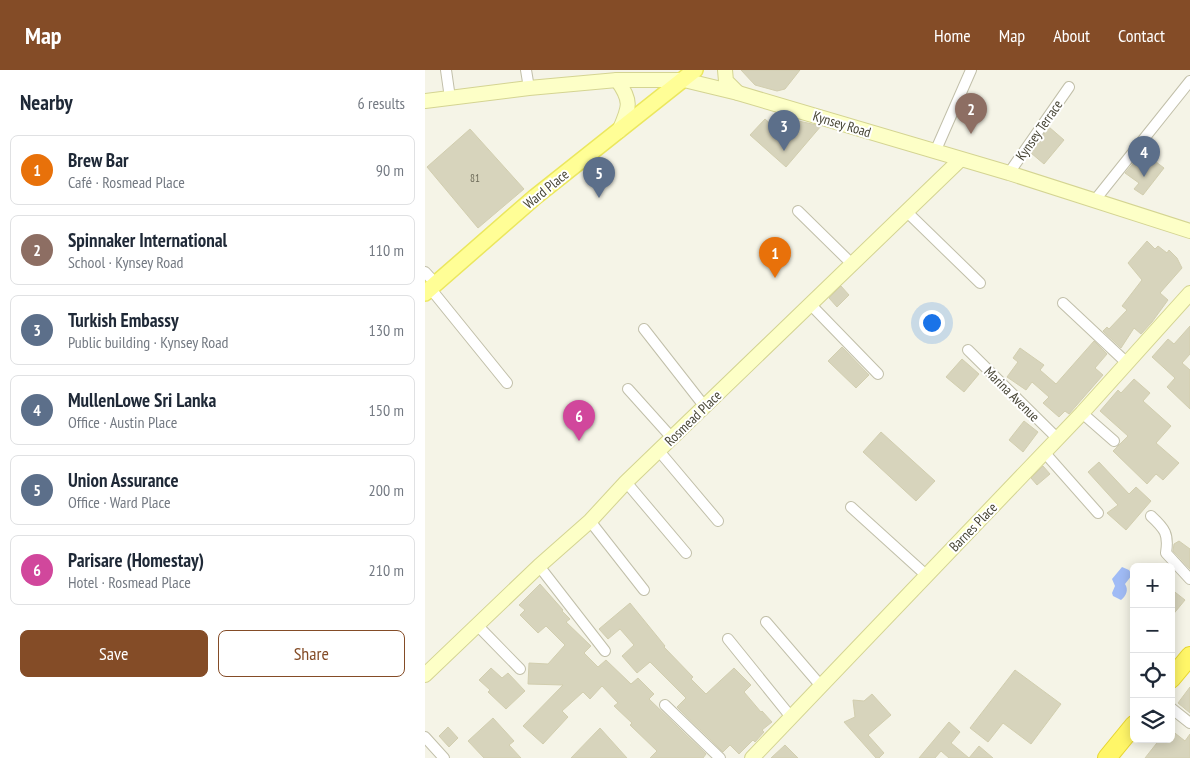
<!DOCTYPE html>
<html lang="en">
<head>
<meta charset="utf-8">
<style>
	:root { --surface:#fff; --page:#f2f2f3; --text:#1f2937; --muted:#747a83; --line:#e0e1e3; --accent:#844c27 }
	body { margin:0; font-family:"PT Sans Narrow",sans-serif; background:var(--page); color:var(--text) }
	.controls { position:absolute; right:15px; bottom:15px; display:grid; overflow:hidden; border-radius:8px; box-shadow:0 2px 12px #0003 }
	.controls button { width:45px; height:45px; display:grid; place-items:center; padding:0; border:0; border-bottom:1px solid var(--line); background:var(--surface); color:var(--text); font:25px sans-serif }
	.you { position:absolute; left:506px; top:252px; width:18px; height:18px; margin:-12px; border:4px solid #fff; border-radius:50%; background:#1a73e8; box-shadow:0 0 0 8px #1a73e833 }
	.badge { display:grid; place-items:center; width:32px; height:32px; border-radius:50%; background:var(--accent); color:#fff; font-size:16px; font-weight:700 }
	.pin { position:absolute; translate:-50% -41px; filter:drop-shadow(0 1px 2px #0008) }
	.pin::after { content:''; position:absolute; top:26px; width:18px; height:15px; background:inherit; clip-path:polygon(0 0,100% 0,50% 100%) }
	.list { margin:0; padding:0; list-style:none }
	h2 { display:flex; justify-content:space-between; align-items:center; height:65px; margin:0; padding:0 20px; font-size:21px }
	h2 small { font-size:16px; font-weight:400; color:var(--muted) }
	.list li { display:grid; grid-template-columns:32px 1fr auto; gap:15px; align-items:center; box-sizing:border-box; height:70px; margin:0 10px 10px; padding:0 10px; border:1px solid var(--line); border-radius:8px }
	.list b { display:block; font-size:19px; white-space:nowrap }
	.list p { margin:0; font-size:16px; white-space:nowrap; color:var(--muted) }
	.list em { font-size:16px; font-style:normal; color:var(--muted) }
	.actions { display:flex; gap:10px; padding:15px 20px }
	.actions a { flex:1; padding:11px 0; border:1px solid var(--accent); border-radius:8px; text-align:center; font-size:18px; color:var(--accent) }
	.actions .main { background:var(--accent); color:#fff }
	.icon { flex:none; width:28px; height:28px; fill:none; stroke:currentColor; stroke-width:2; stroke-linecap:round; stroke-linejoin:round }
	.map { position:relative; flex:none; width:765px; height:688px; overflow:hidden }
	header { display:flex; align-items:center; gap:30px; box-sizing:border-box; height:70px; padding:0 25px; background:var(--accent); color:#fff }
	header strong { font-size:24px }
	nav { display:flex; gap:28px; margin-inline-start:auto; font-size:18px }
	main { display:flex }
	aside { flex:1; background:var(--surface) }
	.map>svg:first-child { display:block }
	.water { fill:#a0bbf5 }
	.building { fill:#d7d4bc; stroke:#d2ceaf }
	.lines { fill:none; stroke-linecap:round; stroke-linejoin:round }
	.street-casing { stroke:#c1bfa9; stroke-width:12 }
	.secondary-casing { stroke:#d4d492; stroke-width:16 }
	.primary-casing { stroke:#ebe75f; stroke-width:18 }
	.highway-casing { stroke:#e7d52f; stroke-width:20 }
	.street { stroke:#fff; stroke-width:10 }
	.secondary { stroke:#fdffc7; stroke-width:14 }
	.primary { stroke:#fffe96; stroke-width:15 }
	.highway { stroke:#fff668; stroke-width:18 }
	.labels { text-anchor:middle; stroke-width:4; stroke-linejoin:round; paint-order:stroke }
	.number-label { font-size:11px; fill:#6c6a58 }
	.street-label { font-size:14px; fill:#484636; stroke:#fff }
</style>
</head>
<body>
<header>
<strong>Map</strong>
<nav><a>Home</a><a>Map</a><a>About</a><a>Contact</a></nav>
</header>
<main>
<aside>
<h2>Nearby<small>6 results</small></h2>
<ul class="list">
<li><span class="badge" style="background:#e8710a">1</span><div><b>Brew Bar</b><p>Café · Rosmead Place</p></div><em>90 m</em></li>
<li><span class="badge" style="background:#8d6e63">2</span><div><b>Spinnaker International</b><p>School · Kynsey Road</p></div><em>110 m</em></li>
<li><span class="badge" style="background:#5c6f8a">3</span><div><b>Turkish Embassy</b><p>Public building · Kynsey Road</p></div><em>130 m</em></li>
<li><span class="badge" style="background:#5c6f8a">4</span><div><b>MullenLowe Sri Lanka</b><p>Office · Austin Place</p></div><em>150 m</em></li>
<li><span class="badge" style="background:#5c6f8a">5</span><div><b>Union Assurance</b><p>Office · Ward Place</p></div><em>200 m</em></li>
<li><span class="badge" style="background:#d1479c">6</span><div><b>Parisare (Homestay)</b><p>Hotel · Rosmead Place</p></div><em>210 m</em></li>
</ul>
<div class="actions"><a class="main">Save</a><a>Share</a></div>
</aside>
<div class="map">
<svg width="765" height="688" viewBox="0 0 765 688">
	<rect width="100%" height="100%" fill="#f5f4e7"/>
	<path class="water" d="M697 497 704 500 707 505 700 514C704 520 701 526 696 530L688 526 687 523 690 516 687 509Z"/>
	<g class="building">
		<path d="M316 0H375L360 19 352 21 330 15Z"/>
		<path d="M340 49 357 64 369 50 396 56 361 97 325 65Z"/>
		<path d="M624 57 639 70 619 94 606 83Z"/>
		<path d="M45 59 99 119 53 158 2 97Z"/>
		<path d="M718 82 739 98 718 125 709 119 714 113 700 103Z"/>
		<path d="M722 171 730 179 733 176 742 183 744 180 752 188 757 198 735 223 743 230 727 252 716 264 709 258 696 278 678 261 682 257 684 259 702 240 697 236 717 210 703 193Z"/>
		<path d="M416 216 424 225 412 237 404 228Z"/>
		<path d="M765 256V284L757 293 765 300V339L742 317 750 308 727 287 743 269 749 274Z"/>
		<path d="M669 271 682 284 670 298 678 305 644 344 640 341 634 347 618 333 624 327 607 312 601 320 582 307 593 292 588 288 595 278 619 295 615 300 631 314Z"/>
		<path d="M417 277 444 305 431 318 403 291Z"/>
		<path d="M537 289 554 304 539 322 521 307Z"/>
		<path d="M709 309 725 323 718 331 746 356 731 373 754 393 738 410 731 404 722 414 688 381 703 366 675 341 693 320 696 323Z"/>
		<path d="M599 351 613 362 598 382 584 370Z"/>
		<path d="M456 362 510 411 491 431 438 382Z"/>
		<path d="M674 392 704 424 711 417 726 431 701 460 682 443 693 435 663 402Z"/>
		<path d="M618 396 625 404 612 415 606 408Z"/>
		<path d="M754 471 765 479V499L748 481 749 474Z"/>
		<path d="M115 514 138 540 137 541 145 549 141 552 166 576 159 583 173 597 181 590 206 614 213 608 229 624 224 629 281 684 278 688H225L232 681 205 655 207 653 189 636 193 633 177 616 165 629 158 622 137 641 143 647 118 674 98 656 138 615 103 614 104 593 123 594 140 575 121 556 113 563 95 545 100 540 94 535Z"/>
		<path d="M746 519 760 530 746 547Z"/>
		<path d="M205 533 240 576 239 577 268 607 266 609 281 624 309 598 326 615 319 622 336 642 337 641 347 652 337 660 339 662 330 672 328 670 314 684 305 675 298 682 252 637 261 628 225 592 212 603 197 586 209 575 195 559 183 569 174 559Z"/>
		<path d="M66 598 77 608 83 603 100 621 81 639 63 622 65 620 54 610Z"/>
		<path d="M590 600 636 634 606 674 578 653 563 672 545 658Z"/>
		<path d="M765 617V643L753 633Z"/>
		<path d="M447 624 466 645 443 665 459 683 454 688H451L419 652 430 647 428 630 439 631Z"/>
		<path d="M68 648 89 671 84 675 96 688H59L43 671Z"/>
		<path d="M524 652 535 662 526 673 544 688H524L516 681 510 688H494Z"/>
		<path d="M23 657 33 668 24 677 14 666Z"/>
		<path d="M175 658 202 688H146Z"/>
		<path d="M746 660 760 671 765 664V688H720L735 669H746Z"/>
		<path d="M360 675 373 688H346Z"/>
		<path d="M554 676 568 688H544Z"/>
	</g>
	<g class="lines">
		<g class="street-casing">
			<g id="street">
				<path d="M21 0 25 28"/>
				<path d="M101 0 104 18"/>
				<path d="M510 82 546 0"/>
				<path d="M584 103 644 17"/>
				<path d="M670 130 765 11"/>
				<path d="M373 141 427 194"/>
				<path d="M481 141 555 213"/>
				<path d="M0 202 11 214"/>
				<path d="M5 218 82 313"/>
				<path d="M638 233 702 293"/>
				<path d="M386 235 453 304"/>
				<path d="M219 259 280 337"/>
				<path d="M543 280 632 368"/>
				<path d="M203 319 247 368"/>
				<path d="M657 343 689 371"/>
				<path d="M234 381 293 451"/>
				<path d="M619 382 673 443"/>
				<path d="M201 412 261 483"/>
				<path d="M426 437 501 505"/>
				<path d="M726 446C740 459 744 464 741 483L765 509"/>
				<path d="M165 451 219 520"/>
				<path d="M114 496 180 581"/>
				<path d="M341 552 396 616"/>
				<path d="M53 556 95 599"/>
				<path d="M303 569 366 647"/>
				<path d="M240 635 295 688"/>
				<path d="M746 638 765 653"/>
				<path d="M0 667 19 688"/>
			</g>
		</g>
		<g class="secondary-casing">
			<g id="secondary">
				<path d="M300 0 301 11 313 23"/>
				<path d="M192 10C208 32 204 38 194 61"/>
				<path d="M0 31 104 18 192 10H259L313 23 584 103 765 161"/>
				<path d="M0 605 114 496 165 451 201 412 535 90"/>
				<path d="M327 688 657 343 765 223"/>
			</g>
		</g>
		<g class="primary-casing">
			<path id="primary" d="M0 223 110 127 270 0"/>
		</g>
		<g class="highway-casing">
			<g id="highway">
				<path d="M746 609 765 586"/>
				<path d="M682 688 709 655"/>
			</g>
		</g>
		<use href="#street" class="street"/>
		<use href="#secondary" class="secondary"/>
		<use href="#primary" class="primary"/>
		<use href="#highway" class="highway"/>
	</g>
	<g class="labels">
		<g class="number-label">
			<text x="50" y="112">81</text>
		</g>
		<g class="street-label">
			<text transform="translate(417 54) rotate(17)" y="5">Kynsey Road</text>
			<text transform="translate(614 60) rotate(-55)" y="5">Kynsey Terrace</text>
			<text transform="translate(121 119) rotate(-39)" y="5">Ward Place</text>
			<text transform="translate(587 324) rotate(45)" y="5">Marina Avenue</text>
			<text transform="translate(268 348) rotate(-44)" y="5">Rosmead Place</text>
			<text transform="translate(548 457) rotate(-46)" y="5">Barnes Place</text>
		</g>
	</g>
</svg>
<div class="controls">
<button>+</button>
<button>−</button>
<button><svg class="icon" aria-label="locate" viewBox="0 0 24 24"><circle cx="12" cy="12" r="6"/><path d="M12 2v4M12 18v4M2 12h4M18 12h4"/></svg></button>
<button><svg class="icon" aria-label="layers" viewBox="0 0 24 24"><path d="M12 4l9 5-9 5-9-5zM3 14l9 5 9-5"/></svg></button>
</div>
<div class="you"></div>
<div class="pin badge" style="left:350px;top:208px;background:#e8710a">1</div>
<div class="pin badge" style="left:546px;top:64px;background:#8d6e63">2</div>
<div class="pin badge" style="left:359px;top:81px;background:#5c6f8a">3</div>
<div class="pin badge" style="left:719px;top:107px;background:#5c6f8a">4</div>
<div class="pin badge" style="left:174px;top:128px;background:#5c6f8a">5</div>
<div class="pin badge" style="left:154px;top:371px;background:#d1479c">6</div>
</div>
</main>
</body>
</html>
